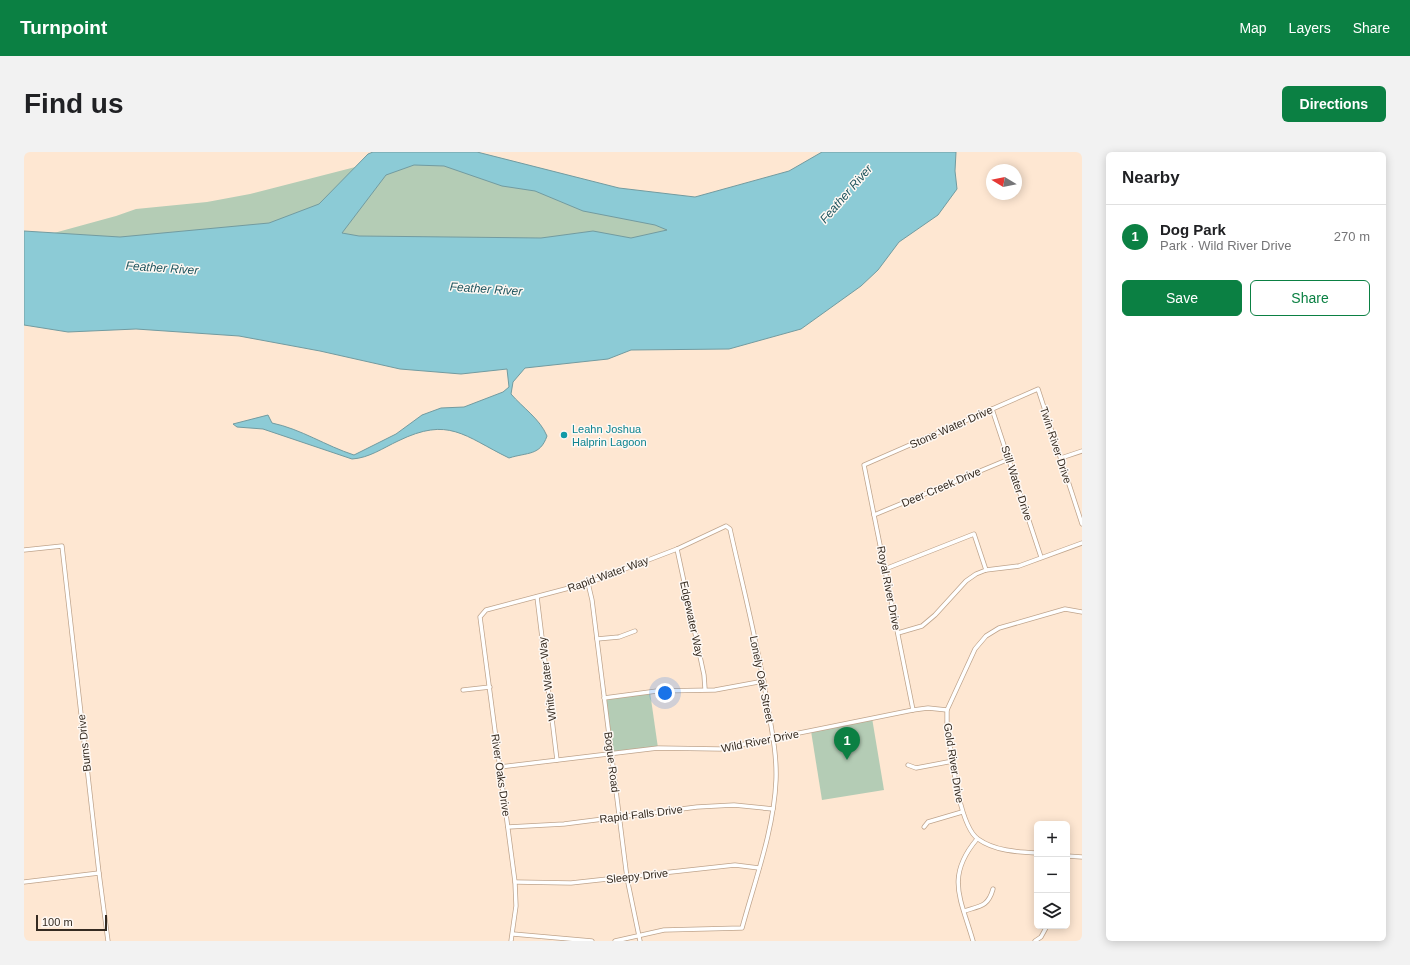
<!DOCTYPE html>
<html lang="en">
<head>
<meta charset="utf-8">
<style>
	:root { --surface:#fff; --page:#f2f2f2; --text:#202124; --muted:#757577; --line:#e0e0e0; --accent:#0b8043 }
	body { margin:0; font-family:Arial,sans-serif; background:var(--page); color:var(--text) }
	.controls { position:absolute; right:12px; bottom:12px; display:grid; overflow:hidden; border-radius:6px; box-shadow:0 2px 10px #0003 }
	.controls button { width:36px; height:36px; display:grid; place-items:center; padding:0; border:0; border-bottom:1px solid var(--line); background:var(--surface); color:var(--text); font:20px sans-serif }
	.compass { position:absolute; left:962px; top:12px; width:36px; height:36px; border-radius:50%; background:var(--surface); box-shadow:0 2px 10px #0003; rotate:280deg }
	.scale { position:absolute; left:12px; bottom:10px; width:71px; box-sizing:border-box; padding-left:4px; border:2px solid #352b21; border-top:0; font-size:11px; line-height:14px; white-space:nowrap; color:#352b21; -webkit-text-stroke:3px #fef8f3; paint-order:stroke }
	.you { position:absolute; left:641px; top:541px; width:14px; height:14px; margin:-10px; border:3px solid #fff; border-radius:50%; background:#1a73e8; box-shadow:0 0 0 6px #1a73e833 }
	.badge { display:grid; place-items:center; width:26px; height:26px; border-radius:50%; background:var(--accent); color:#fff; font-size:13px; font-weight:700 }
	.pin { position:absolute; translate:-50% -33px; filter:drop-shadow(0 1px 2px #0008) }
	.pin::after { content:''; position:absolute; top:21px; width:14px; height:12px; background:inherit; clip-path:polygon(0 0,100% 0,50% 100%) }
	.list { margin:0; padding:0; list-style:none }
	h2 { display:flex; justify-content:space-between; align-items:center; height:52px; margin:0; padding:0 16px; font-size:17px }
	h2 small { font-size:13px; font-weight:400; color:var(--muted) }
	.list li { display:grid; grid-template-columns:26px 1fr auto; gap:12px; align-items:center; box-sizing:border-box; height:64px; padding:0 16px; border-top:1px solid var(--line) }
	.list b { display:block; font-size:15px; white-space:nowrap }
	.list p { margin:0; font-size:13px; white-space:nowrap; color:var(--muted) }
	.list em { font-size:13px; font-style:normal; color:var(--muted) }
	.actions { display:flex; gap:8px; padding:12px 16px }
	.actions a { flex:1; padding:9px 0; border:1px solid var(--accent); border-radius:6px; text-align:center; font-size:14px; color:var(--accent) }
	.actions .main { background:var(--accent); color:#fff }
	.icon { flex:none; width:22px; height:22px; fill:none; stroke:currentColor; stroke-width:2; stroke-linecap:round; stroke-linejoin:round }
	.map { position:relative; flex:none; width:1058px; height:789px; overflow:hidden; border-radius:6px }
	header { display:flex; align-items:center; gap:24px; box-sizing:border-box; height:56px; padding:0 20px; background:var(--accent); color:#fff }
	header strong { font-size:19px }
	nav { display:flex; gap:22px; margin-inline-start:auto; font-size:14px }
	.intro { display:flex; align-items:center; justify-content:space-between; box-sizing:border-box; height:96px; padding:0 24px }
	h1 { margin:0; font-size:28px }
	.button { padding:10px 18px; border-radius:6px; background:var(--accent); color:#fff; font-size:14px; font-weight:700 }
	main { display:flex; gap:24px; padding:0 24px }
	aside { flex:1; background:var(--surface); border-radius:6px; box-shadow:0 2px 10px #0003 }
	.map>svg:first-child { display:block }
	.green { fill:#b4ccb5 }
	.water { fill:#8ccbd6; stroke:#729ba0; fill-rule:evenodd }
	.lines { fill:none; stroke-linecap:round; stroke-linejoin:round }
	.minor-casing { stroke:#bfa48c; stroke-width:5 }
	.minor { stroke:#fff; stroke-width:3.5 }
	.culture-dot { fill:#0f9aa8; stroke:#fef8f3; stroke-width:1.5 }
	.labels { text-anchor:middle; stroke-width:3; stroke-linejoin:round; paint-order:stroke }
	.street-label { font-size:11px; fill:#352b21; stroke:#fef8f3 }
	.culture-label { font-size:11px; fill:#0d838f; stroke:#fef8f3; text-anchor:start }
	.water-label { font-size:12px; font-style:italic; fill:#1f555e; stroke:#fef8f3 }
</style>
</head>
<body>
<header>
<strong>Turnpoint</strong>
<nav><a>Map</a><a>Layers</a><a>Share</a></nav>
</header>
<div class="intro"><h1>Find us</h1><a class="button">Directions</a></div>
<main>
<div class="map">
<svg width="1058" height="789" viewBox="0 0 1058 789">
	<rect width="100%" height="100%" fill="#fee7d2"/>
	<g class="green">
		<path d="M382 2 663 72 591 99 178 91 19 84 92 64 112 57 183 50 226 42Z"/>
		<path d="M626 540 634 596 587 601 580 546Z"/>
		<path d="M848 566 860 638 798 648 787 579Z"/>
	</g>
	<path class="water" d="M349 0H453L595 36 671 45 765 19 798 0H932L931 19 933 37 914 63 875 90 854 118 837 134 777 177 705 197 607 198 584 207 501 216 489 230 487 242C499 256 516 267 523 284 516 304 504 300 485 306 440 284 425 264 374 289 359 296 345 306 328 307L239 277 213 275 209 272 244 263 248 271C277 277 302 294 330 303L372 282 398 263 417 256 440 255 479 240 485 235 483 217 437 222 376 217 296 199 215 184 112 177 44 180 0 173V79L96 85 245 71 295 52 344 2ZM390 13 420 14 478 34 511 39 559 59 631 73 643 78 607 86 569 79 517 86 335 84 318 81 362 23Z"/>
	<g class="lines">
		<g class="minor-casing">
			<g id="minor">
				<path d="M968 257 1017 405"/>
				<path d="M1037 306 1058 299"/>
				<path d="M850 363 985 307"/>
				<path d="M653 397 680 523 681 537"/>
				<path d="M0 398 38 394 75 721 84 789"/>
				<path d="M861 417 950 382 962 418"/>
				<path d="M564 431 568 448 603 726 616 789"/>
				<path d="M513 445 533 608"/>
				<path d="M874 481 898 474 911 463 942 429 952 422 962 418 995 414 1058 391"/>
				<path d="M573 487 595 485 611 479"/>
				<path d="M439 538 466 535"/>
				<path d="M580 546 633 539 691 538 740 529"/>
				<path d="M889 558 840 313 1014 237 1058 372"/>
				<path d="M884 613 892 616 929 609"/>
				<path d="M476 615 634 596 696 597 889 558 904 556 923 558"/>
				<path d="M484 675 540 672 673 655 710 653 749 657"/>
				<path d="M900 675 904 670 938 660"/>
				<path d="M1013 701C993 700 971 699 954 687 934 673 927 598 923 573V558L951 497 962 484 975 476 1041 457 1058 460"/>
				<path d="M1043 704 1058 705"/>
				<path d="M0 730 75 721"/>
				<path d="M491 730 547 731 711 713 735 716"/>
				<path d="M940 759C956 754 964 755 969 737"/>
				<path d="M489 782 568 789"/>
				<path d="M487 789 492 754 491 730 456 465 462 458 564 431 653 397 702 374 706 377C719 436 735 496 744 556 748 579 753 604 752 628 750 678 731 728 718 776L640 778 591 789"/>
				<path d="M949 789C937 747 921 725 953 687"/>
				<path d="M1011 789 1017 785 1023 774"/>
			</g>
		</g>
		<use href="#minor" class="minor"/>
	</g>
	<circle class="culture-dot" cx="540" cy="283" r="4"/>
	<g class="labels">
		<g class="street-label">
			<text transform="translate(927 275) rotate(-24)" y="4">Stone Water Drive</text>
			<text transform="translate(1032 293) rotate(72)" y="4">Twin River Drive</text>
			<text transform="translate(993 331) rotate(72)" y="4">Still Water Drive</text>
			<text transform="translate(917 335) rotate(-23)" y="4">Deer Creek Drive</text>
			<text transform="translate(584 422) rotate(-20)" y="4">Rapid Water Way</text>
			<text transform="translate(865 436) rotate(79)" y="4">Royal River Drive</text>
			<text transform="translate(668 467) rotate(78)" y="4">Edgewater Way</text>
			<text transform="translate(523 527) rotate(-97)" y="4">White Water Way</text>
			<text transform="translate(738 527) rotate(79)" y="4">Lonely Oak Street</text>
			<text transform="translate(736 589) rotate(-11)" y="4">Wild River Drive</text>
			<text transform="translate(60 591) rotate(-96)" y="4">Burns Drive</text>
			<text transform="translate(588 610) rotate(83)" y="4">Bogue Road</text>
			<text transform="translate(930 611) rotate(81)" y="4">Gold River Drive</text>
			<text transform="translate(477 623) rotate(82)" y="4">River Oaks Drive</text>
			<text transform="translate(617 662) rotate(-7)" y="4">Rapid Falls Drive</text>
			<text transform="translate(613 724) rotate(-6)" y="4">Sleepy Drive</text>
		</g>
		<g class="culture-label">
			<text x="548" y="281">Leahn Joshua<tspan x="548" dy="13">Halprin Lagoon</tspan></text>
		</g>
		<g class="water-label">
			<text transform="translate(822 42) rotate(-49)" y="4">Feather River</text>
			<text transform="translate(138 116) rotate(4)" y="4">Feather River</text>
			<text transform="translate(462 137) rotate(4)" y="4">Feather River</text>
		</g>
	</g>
</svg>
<div class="controls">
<button>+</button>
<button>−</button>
<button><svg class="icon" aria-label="layers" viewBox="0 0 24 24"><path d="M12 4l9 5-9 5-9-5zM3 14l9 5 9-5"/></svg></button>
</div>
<svg class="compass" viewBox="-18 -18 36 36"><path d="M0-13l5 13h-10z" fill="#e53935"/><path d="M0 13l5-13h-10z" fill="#757577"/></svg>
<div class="scale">100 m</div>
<div class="you"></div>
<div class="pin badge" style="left:823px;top:608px">1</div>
</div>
<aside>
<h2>Nearby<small></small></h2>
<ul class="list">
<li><span class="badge">1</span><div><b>Dog Park</b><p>Park · Wild River Drive</p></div><em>270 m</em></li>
</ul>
<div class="actions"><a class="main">Save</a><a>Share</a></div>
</aside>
</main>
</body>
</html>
